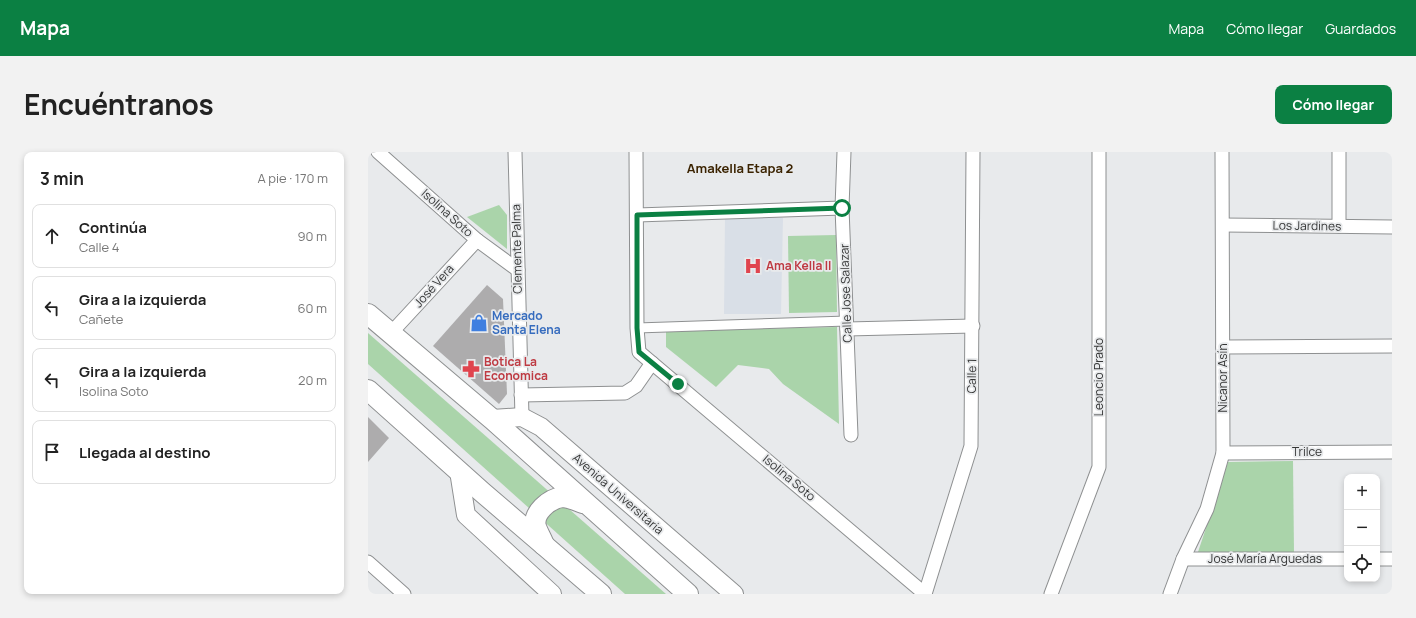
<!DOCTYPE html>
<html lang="es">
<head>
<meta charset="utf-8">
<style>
	:root { --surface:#fff; --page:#f2f2f2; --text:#222; --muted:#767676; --line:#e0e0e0; --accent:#0b8043 }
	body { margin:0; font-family:Manrope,sans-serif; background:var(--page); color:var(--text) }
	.controls { position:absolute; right:12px; bottom:12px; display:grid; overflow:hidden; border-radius:8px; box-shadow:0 2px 6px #0003 }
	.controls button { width:36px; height:36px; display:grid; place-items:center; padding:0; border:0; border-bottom:1px solid var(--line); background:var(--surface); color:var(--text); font:20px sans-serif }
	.stop { position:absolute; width:12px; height:12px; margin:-9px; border:3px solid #0b8043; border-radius:50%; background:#fff }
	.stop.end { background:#0b8043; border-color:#fff; box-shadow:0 1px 4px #0008 }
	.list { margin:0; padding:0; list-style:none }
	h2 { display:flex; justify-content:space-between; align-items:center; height:52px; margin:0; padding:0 16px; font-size:17px }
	h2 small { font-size:13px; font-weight:400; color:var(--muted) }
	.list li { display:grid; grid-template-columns:26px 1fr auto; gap:12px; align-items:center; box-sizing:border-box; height:64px; margin:0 8px 8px; padding:0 8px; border:1px solid var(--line); border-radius:8px }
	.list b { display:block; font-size:15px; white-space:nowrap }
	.list p { margin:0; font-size:13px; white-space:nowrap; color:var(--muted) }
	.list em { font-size:13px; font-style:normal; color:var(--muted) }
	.icon { flex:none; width:22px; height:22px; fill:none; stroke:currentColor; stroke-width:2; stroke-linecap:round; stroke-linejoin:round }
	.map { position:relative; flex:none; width:1024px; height:442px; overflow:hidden; border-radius:8px }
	header { display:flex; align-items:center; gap:24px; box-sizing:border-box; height:56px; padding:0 20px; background:var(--accent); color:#fff }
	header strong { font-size:19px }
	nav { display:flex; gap:22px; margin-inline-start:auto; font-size:14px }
	.intro { display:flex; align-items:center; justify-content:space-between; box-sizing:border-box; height:96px; padding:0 24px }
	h1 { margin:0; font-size:28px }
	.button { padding:10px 18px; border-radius:8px; background:var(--accent); color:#fff; font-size:14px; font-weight:700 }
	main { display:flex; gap:24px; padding:0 24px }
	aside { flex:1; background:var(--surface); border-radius:8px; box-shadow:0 2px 6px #0003 }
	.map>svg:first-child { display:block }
	.built { fill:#d9dfe7 }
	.green { fill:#aad4aa }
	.building { fill:#adacad }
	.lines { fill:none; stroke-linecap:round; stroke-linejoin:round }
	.pedestrian-casing { stroke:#8e9091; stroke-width:11 }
	.minor-casing { stroke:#8e9091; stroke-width:15 }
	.secondary-casing { stroke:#8e9091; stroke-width:20 }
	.primary-casing { stroke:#8e9091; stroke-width:22 }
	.pedestrian { stroke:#fff; stroke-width:9 }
	.minor { stroke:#fff; stroke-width:13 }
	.secondary { stroke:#fff; stroke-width:18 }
	.primary { stroke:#fff; stroke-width:20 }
	.route { stroke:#0b8043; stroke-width:5 }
	.labels { text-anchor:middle; stroke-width:3.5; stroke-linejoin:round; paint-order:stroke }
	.street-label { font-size:12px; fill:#353636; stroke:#e8eaec }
	.health-label { font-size:12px; font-weight:bold; fill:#be3a42; stroke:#e8eaec; text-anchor:start }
	.shop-label { font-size:12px; font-weight:bold; fill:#366cbe; stroke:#e8eaec; text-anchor:start }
	.neighbourhood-label { font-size:13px; font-weight:bold; fill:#3b2301; stroke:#e8eaec }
</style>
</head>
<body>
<header>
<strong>Mapa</strong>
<nav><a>Mapa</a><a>Cómo llegar</a><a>Guardados</a></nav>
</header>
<div class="intro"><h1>Encuéntranos</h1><a class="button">Cómo llegar</a></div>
<main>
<aside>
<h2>3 min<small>A pie · 170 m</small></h2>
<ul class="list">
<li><svg class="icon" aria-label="ahead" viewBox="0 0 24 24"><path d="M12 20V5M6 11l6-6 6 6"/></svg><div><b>Continúa</b><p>Calle 4</p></div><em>90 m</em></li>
<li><svg class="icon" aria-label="left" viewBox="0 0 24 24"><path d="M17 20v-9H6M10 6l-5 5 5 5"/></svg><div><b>Gira a la izquierda</b><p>Cañete</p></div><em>60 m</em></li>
<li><svg class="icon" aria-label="left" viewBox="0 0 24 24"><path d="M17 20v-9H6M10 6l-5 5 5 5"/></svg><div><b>Gira a la izquierda</b><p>Isolina Soto</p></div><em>20 m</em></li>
<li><svg class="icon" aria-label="arrive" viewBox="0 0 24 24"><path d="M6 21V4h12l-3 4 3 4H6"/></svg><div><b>Llegada al destino</b></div></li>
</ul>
</aside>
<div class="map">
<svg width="1024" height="442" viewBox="0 0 1024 442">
	<rect width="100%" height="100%" fill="#e8eaec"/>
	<path class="built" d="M357 65 415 66 413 162H356Z"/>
	<g class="green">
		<path d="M131 53 139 63V97L99 65Z"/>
		<path d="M468 83 469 160 421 161 420 84Z"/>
		<path d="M469 175 471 272 415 232 401 217 370 213 348 235 298 195V179Z"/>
		<path d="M0 181 298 442H257L0 212Z"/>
		<path d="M925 309 926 400H830L860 310Z"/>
	</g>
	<g class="building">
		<path d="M119 133 135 147 139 242 131 252 65 194Z"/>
		<path d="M0 265 21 286 0 310Z"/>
	</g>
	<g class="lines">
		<g class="pedestrian-casing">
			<path id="pedestrian" d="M269 176 479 169"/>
		</g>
		<g class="minor-casing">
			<g id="minor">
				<path d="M10 0 109 88 150 118"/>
				<path d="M147 0 154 265"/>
				<path d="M268 0 269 176 271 200 557 442"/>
				<path d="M476 0 474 56 483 283"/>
				<path d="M971 0V74"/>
				<path d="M269 63 474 56"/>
				<path d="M855 73 1024 75"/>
				<path d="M479 177 605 174"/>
				<path d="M23 181 109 88"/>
				<path d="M855 195 1024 194"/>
				<path d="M153 243 257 241 268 234 284 211"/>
				<path d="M855 301 1024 300"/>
				<path d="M815 407H979"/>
				<path d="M1009 407H1024"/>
				<path d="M0 410 36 442"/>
				<path d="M557 442 603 294 605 0"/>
				<path d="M683 442 731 315V0"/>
				<path d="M802 442 815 407 839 357 855 301 854 0"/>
			</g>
		</g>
		<g class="secondary-casing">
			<g id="secondary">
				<path d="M124 267 154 265 173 275 366 442"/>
				<path d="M91 319 98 363 184 442"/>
			</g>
		</g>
		<g class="primary-casing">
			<g id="primary">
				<path d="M0 162 124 267 320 442"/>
				<path d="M0 238 114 340 233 442"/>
				<path d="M176 393C174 387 170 381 168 375 164 361 181 347 194 345 201 345 209 349 215 351"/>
			</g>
		</g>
		<use href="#pedestrian" class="pedestrian"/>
		<use href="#minor" class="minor"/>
		<use href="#secondary" class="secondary"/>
		<use href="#primary" class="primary"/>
	</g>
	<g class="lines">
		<path class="route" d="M310 232 271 200 269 176V63L474 56"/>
	</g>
	<defs>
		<g id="hospital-bare" transform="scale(1.38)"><path d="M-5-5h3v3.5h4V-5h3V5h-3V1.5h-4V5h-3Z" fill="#e0444e" stroke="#e8eaec" stroke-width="2.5" paint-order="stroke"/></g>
		<g id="shop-bare" transform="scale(1.38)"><path d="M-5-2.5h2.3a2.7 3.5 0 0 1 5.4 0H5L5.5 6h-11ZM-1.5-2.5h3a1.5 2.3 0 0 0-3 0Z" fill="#3f7fe0" stroke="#e8eaec" stroke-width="2.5" paint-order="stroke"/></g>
		<g id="pharmacy-bare" transform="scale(1.38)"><path d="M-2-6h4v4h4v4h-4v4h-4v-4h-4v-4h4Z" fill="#e0444e" stroke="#e8eaec" stroke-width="2.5" paint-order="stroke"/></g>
	</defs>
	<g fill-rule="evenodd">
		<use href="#hospital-bare" x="385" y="114"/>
		<use href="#shop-bare" x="111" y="171"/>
		<use href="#pharmacy-bare" x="103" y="217"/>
	</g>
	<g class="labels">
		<g class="street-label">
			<text transform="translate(79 61) rotate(42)" y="4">Isolina Soto</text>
			<text transform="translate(939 74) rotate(1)" y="4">Los Jardines</text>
			<text transform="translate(149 97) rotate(-91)" y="4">Clemente Palma</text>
			<text transform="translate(66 134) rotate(-48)" y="4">José Vera</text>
			<text transform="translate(478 141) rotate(-92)" y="4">Calle Jose Salazar</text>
			<text transform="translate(604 224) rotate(-89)" y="4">Calle 1</text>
			<text transform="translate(731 225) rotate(-90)" y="4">Leoncio Prado</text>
			<text transform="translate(855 226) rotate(-90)" y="4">Nicanor Asín</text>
			<text x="939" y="304">Trilce</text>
			<text transform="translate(421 326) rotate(40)" y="4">Isolina Soto</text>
			<text transform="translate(250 342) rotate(41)" y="4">Avenida Universitaria</text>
			<text x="897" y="411">José María Arguedas</text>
		</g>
		<g class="health-label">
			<text x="398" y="118">Ama Kella II</text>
			<text x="116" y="214">Botica La<tspan x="116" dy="14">Economica</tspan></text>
		</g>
		<g class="shop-label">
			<text x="124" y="168">Mercado<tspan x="124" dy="14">Santa Elena</tspan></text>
		</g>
		<g class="neighbourhood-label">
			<text x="372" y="21">Amakella Etapa 2</text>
		</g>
	</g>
</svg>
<div class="controls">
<button>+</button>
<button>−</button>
<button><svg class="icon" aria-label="locate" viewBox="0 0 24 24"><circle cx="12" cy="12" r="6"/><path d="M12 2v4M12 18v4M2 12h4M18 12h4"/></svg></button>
</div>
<div class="stop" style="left:474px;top:56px"></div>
<div class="stop end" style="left:310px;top:232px"></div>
</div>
</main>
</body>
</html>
